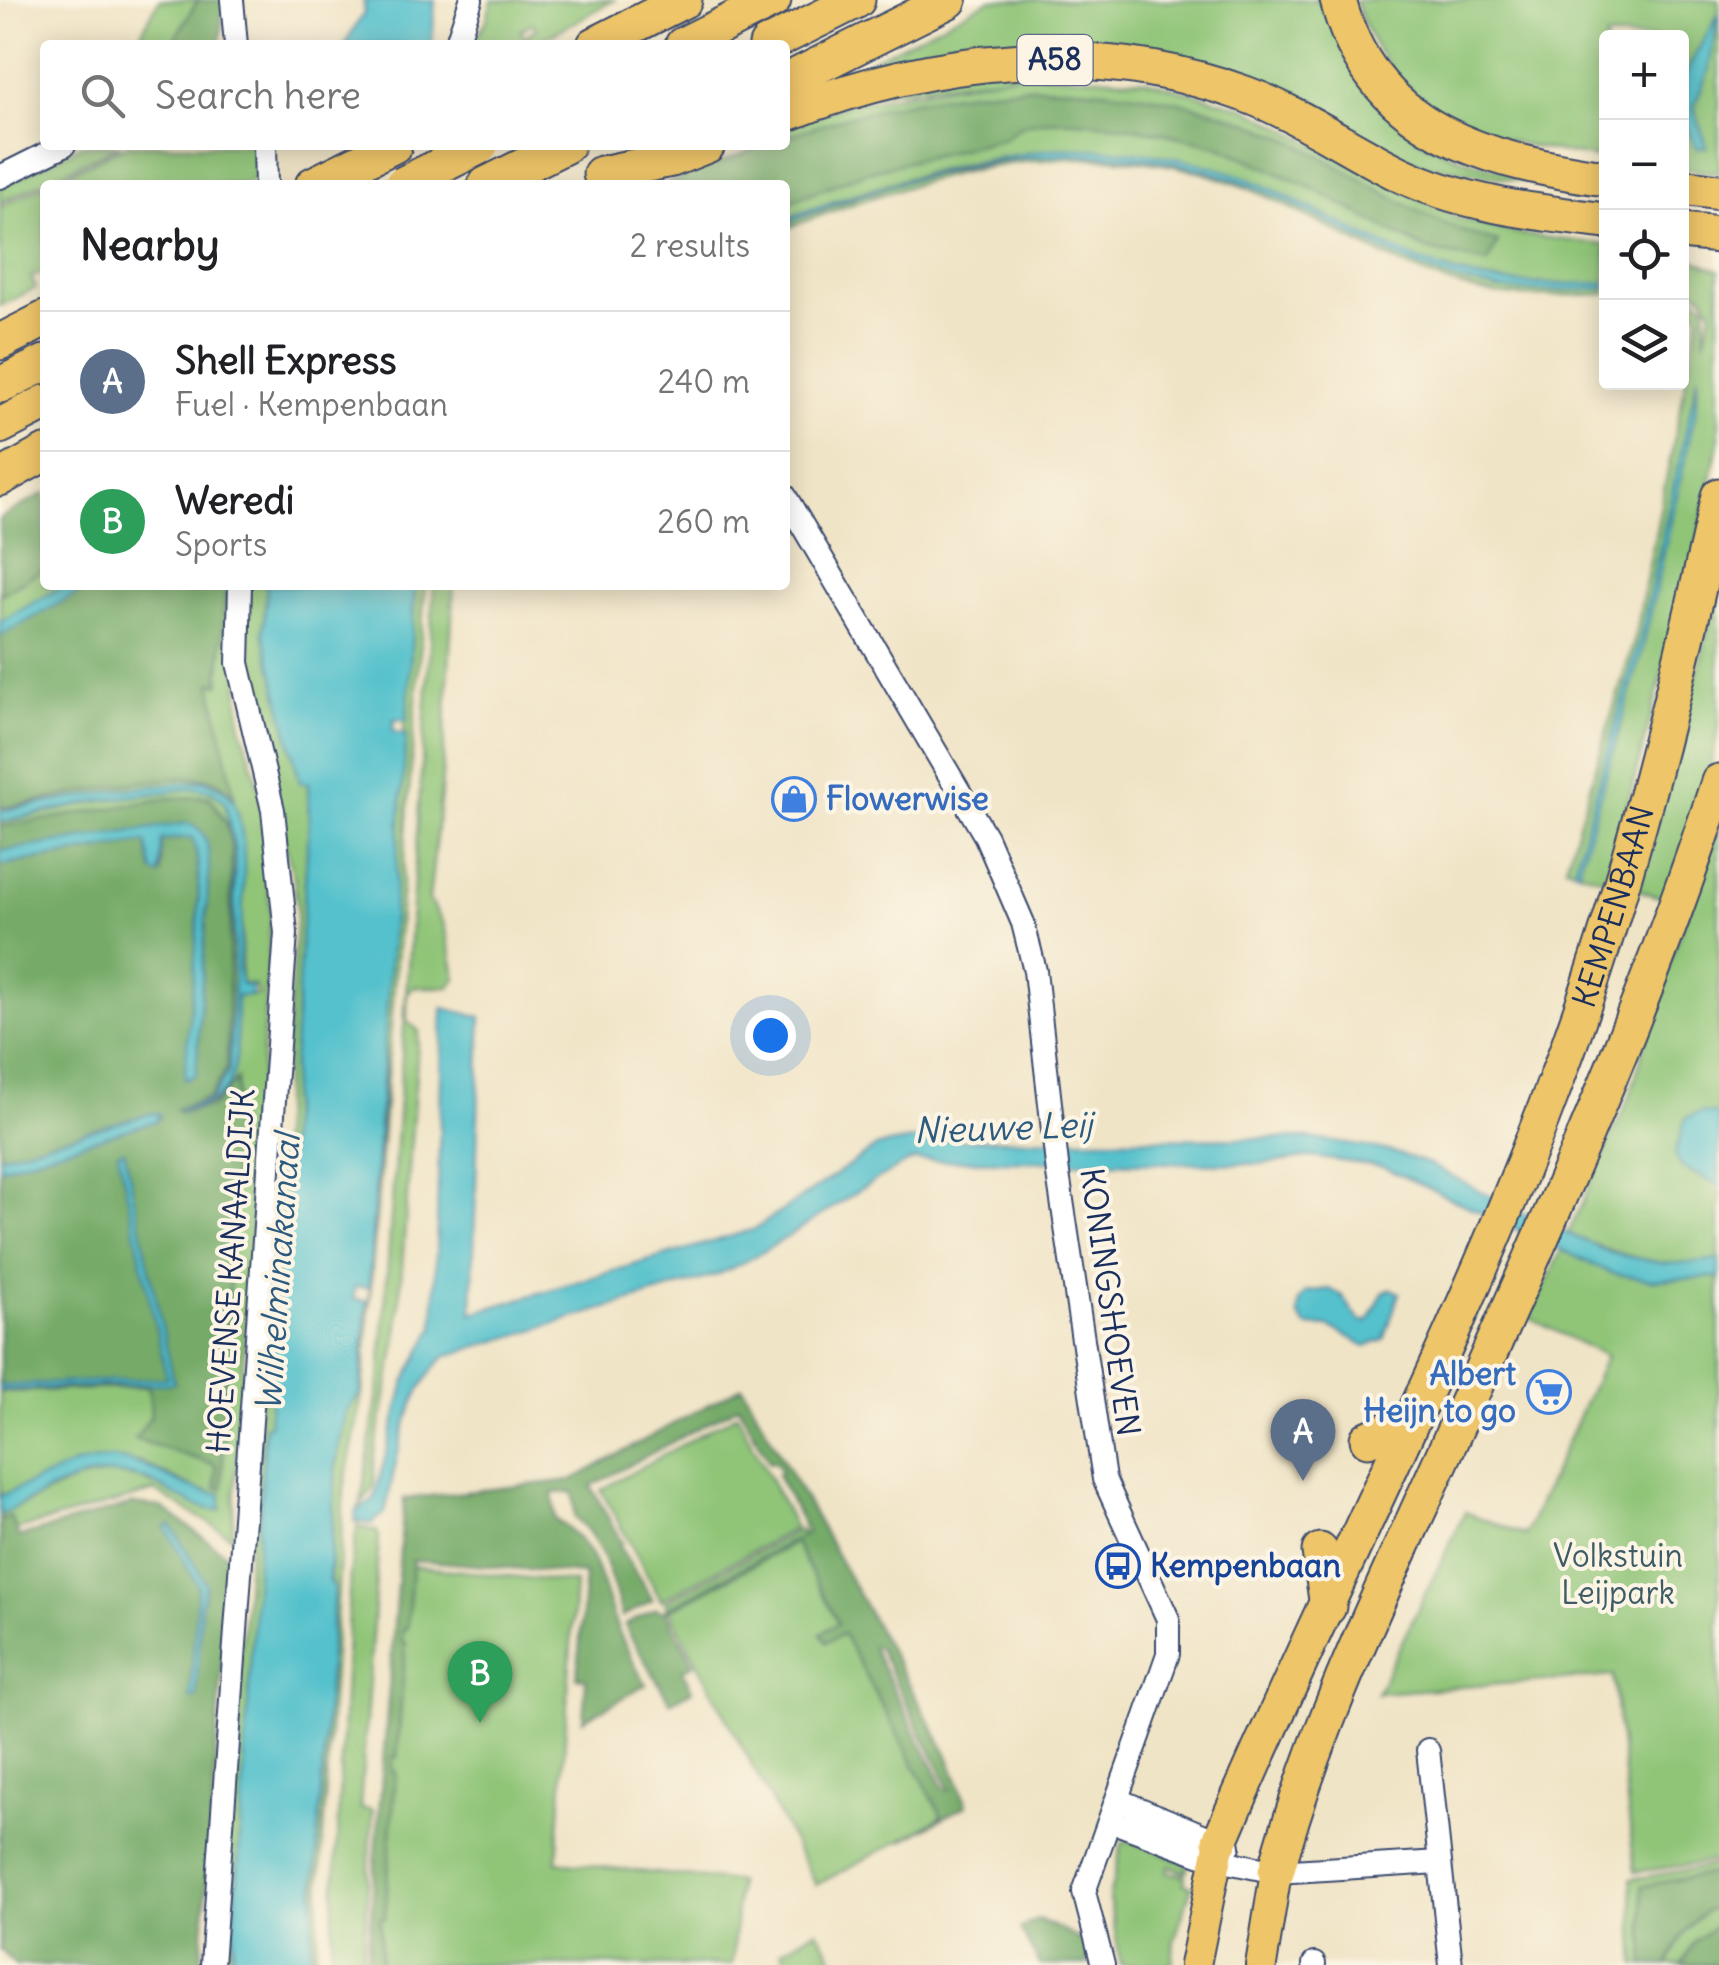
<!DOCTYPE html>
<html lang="en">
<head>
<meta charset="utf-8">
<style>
	:root { --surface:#fff; --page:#f6f6f6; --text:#202124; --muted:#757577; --line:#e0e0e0; --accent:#ea580c }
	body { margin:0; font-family:Delius,sans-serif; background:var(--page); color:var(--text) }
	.controls { position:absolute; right:30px; top:30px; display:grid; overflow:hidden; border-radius:10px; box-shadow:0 5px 25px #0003 }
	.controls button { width:90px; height:90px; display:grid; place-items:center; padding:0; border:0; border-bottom:2px solid var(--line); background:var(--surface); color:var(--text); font:50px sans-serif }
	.you { position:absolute; left:770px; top:1035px; width:35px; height:35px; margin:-25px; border:8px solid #fff; border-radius:50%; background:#1a73e8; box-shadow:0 0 0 15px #1a73e833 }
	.badge { display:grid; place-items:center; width:65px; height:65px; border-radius:50%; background:var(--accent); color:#fff; font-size:32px; font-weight:700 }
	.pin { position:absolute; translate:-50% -82px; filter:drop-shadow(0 2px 5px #0008) }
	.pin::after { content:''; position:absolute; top:52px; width:35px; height:30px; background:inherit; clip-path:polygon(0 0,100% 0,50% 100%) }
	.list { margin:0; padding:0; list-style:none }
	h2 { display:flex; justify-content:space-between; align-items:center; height:130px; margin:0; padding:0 40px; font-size:42px }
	h2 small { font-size:32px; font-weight:400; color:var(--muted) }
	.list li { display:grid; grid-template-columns:65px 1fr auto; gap:30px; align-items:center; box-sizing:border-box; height:140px; padding:0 40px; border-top:2px solid var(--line) }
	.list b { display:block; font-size:38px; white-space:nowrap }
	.list p { margin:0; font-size:32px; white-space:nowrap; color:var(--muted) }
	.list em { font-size:32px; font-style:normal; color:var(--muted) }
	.icon { flex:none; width:55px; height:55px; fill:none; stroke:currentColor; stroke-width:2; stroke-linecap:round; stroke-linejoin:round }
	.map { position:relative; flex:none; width:1719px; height:1965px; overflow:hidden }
	.search { position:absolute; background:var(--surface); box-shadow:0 5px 25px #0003; left:40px; top:40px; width:750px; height:110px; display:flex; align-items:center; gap:25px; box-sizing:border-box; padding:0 35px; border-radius:10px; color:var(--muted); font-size:38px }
	.panel { position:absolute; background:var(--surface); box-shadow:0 5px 25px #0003; left:40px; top:180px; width:750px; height:410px; border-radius:10px }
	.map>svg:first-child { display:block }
	.green { fill:#90c578; stroke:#567a6b; stroke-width:2.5 }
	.forest { fill:#74aa68; stroke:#486c63; stroke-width:2.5; fill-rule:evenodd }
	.water { fill:#54c1cc; stroke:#387895; stroke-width:2.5 }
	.pier { fill:#f0e4c6 }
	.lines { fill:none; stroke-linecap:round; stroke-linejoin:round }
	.minor-casing { stroke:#3b4a6e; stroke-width:26 }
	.major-casing { stroke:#3b4a6e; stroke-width:34 }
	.highway-casing { stroke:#3b4a6e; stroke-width:39 }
	.minor { stroke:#fff; stroke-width:22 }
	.major { stroke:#eec569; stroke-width:30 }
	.highway { stroke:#eec569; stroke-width:35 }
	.highway-bridge-casing { stroke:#3b4a6e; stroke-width:39; stroke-linecap:butt }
	.highway-bridge { stroke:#eec569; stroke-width:35 }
	.labels { text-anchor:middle; stroke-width:8; stroke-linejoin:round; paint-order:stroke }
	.shield { fill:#fcf5e5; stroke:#5e6a86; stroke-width:2.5 }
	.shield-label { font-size:30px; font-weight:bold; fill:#1b2f5e }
	.shop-label { font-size:32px; font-weight:bold; fill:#366cbe; stroke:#fcf5e5; text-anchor:start }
	.street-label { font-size:32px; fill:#1b2f5e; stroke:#fcf5e5 }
	.park-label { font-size:32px; fill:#3e5c66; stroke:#fcf5e5 }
	.transit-label { font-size:32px; font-weight:bold; fill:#164399; stroke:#fcf5e5; text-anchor:start }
	.water-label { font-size:35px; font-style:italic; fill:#2c5b7f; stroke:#fcf5e5 }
</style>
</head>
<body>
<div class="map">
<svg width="1719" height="1965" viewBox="0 0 1719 1965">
	<rect width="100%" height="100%" fill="#fcf5e5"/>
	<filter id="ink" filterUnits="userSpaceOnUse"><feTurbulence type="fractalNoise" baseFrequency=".01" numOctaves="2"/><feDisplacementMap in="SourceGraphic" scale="20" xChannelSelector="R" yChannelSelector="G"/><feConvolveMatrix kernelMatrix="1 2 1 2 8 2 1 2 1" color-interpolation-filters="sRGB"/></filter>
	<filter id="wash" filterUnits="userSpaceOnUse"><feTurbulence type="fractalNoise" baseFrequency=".0048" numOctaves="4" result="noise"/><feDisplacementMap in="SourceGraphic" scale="40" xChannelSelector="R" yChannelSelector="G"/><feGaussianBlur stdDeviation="2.25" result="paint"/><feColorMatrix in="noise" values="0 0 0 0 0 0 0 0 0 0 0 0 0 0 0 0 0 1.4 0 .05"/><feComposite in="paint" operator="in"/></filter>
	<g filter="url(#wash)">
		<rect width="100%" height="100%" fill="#f0e4c6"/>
		<g class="green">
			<path d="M159 0H198L171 45H135Z"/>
			<path d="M492 0H614L533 45 526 35 536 29 533 23 520 30 528 45H471L486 22Z"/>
			<path d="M990 0H1332C1352 38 1369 81 1393 116 1426 164 1551 179 1606 194L1427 166 1138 60 785 104Z"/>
			<path d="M1355 0H1719V173L1682 169V38H1606V159C1494 144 1393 120 1355 0Z"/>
			<path d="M1022 73 1146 80 1246 108 1456 218 1519 234 1606 245V283C1556 284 1506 287 1456 273 1380 252 1315 204 1242 177 1089 120 931 163 785 219V203L867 172 1004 138C1011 134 1016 127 1023 125 1068 111 1172 134 1218 146L1309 187 1425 249 1488 263 1497 243C1477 235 1453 232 1433 222 1381 196 1334 159 1281 136 1111 65 955 79 785 137V126L849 104Z"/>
			<path d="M82 145H120L0 203V187Z"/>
			<path d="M127 145H257L259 177 244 185H45V272L31 277 36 288 0 306V207Z"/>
			<path d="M1049 153C1129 151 1207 165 1281 198 1336 223 1388 257 1447 276 1499 294 1552 290 1606 288V294C1565 295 1519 300 1478 291 1394 272 1321 217 1242 186 1088 126 932 172 785 229V223L900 182Z"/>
			<path d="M1682 255 1719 270V440L1694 558 1607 880 1578 871 1642 651 1695 414 1698 376 1640 638 1574 869 1566 866 1634 641 1699 315 1682 295V287L1706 305 1704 341 1712 311 1704 295 1682 283Z"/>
			<path d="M45 568V585H77L0 628V595Z"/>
			<path d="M226 585H235L240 721 260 791 271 915 232 1537 155 1491 16 1530 10 1516 0 1521V1515L73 1481 113 1473 142 1479 207 1509 221 1494 196 1489 139 1461 0 1497V1392L150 1387 151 1416 136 1439 216 1465V1487L221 1489 235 1082 213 1106 179 1113 175 1108 210 1097 227 1068 233 879 226 823 210 797 200 796 24 825 0 827V823L104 800 195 788 212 791 225 802 235 852 234 983 230 1069 211 1100 182 1107C245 1120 236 1034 237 996L258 995 254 985 241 984 242 851 237 810 205 781H199L0 808C49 800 165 770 208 779 219 781 226 788 233 796L210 682 219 683Z"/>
			<path d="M245 585H267L263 632 300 782 308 783 309 822 269 1425 264 1426 262 1456 266 1457 231 1965H218L297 910 294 878 250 714Z"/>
			<path d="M415 585H425L363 1390 344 1489 315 1965H310L334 1589 330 1580 336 1462 346 1411 360 1394 369 1300 385 1068 384 1000Z"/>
			<path d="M434 585H454L441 793 429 900 444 925 456 978 450 987H414L407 993V1021L419 1031 397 1338 374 1457V1487C365 1501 351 1507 359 1527L377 1531 379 1538 360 1808 373 1810 364 1945 362 1965H331L350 1573 380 1379Z"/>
			<path d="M1719 591V725L1708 779 1668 900 1637 890Z"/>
			<path d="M1719 824V1114L1701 1112 1681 1166 1719 1186V1260C1671 1274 1612 1253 1568 1234L1630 1095 1665 975Z"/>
			<path d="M1562 1249 1652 1280 1719 1277V1861L1635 1872 1613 1676 1377 1693 1465 1512 1525 1535 1606 1356 1529 1318Z"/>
			<path d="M737 1414 795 1528 661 1600 601 1490Z"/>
			<path d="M800 1529 952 1813 816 1885 665 1602Z"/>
			<path d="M404 1565 575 1583 557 1862 738 1882 732 1965H377Z"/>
			<path d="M1131 1841 1188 1864 1186 1872 1169 1866 1167 1872 1185 1875 1184 1884 1192 1886 1174 1941 1172 1965H1121L1109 1898 1122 1843Z"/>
			<path d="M1719 1865V1965H1636L1631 1879Z"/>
			<path d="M817 1930 837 1965H789L781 1951Z"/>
		</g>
		<g class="forest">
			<path d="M198 0H224L220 45H171Z"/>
			<path d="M1028 87C1120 86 1210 101 1294 142 1364 177 1421 223 1498 242L1488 263 1425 249 1309 187 1218 146C1172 134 1068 111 1023 125 1016 127 1011 134 1004 138L867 172 785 203V185H662L764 145H785V137C871 106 939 93 1028 87Z"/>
			<path d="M45 493V568L0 595V518Z"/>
			<path d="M77 585H226L219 684 211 683 235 800C229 791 222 783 212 780 178 769 42 801 0 808V628Z"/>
			<path d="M210 797 226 823 232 849 227 1068 210 1097 175 1109 180 1113 213 1106 237 1079 222 1489 216 1488V1465L135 1439 151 1416 149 1387 0 1392 174 1382 119 1152 167 1379 0 1386V1168L160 1118 154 1113 0 1156V865L146 842 151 863 161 872 162 840 192 837C208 874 189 1028 185 1076L196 1075 209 868 205 838 192 824 0 851V827L169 798Z"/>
			<path d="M742 1386 947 1753 967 1805 900 1842 942 1816 843 1634 826 1642 821 1633 838 1623 795 1543 666 1612 694 1664 682 1670 692 1690 670 1702 630 1636 625 1625 657 1608 660 1612 807 1532 777 1475 781 1472 775 1461 770 1463 739 1406 591 1486 622 1543 619 1546 653 1600 622 1617C613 1583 602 1540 575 1517L573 1492 553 1493 555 1519C597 1544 599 1577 615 1622 623 1644 635 1665 646 1685L583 1720 586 1678H577L585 1574 413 1560 407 1628 403 1629 402 1642 406 1643 397 1757 393 1758 392 1771 396 1772 385 1918H380L381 1965H367L404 1499 572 1480ZM872 1647H878L950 1790 944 1788Z"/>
			<path d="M132 1504 161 1507 230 1557 201 1965H15L0 1949V1521L10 1516 19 1537Z"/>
			<path d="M1719 1872V1907C1693 1912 1677 1943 1667 1965H1645L1642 1886Z"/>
			<path d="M1038 1919 1086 1942 1095 1956 1087 1960V1965H1040L1020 1929Z"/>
			<path d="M1719 1923V1965H1681L1695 1941Z"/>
		</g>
		<g class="water">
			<path d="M364 0H435L432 45H344L364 13Z"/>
			<path d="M1719 13 1708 72 1694 107 1707 147 1697 148C1662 92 1691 66 1719 13Z"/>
			<path d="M1051 149C1121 147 1197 156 1261 184 1326 213 1386 252 1455 273 1505 288 1556 284 1606 283V288C1571 290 1535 293 1500 289 1406 277 1329 214 1242 182 1090 126 930 164 785 223V219C873 185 959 164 1051 149Z"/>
			<path d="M1698 376 1695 414 1642 651 1578 871 1574 869 1640 638Z"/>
			<path d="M65 585H93L0 636V622Z"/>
			<path d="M267 585H415L407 720H394L393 732 406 734 404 768C391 941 379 1113 369 1287H355L354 1299 367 1301 360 1394 346 1411 336 1462 329 1581 334 1589 310 1965H232L265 1425H269L309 822 308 783 300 782 263 632Z"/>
			<path d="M205 781C218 785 230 792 235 805 252 846 240 924 239 969L241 984 252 987V996H237C234 1050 251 1103 179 1111L211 1100 229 1071 234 983 235 852 225 802 212 791 195 788 104 800 0 822V811L126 789Z"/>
			<path d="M186 823C208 827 209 849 209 868L196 1075 185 1080C185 1024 211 882 192 837L162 840 159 875 153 872 146 842 0 865V851Z"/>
			<path d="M443 1008 481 1017 472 1313 755 1229 878 1146 912 1140 1310 1138 1385 1150 1427 1163 1524 1214 1611 1253 1667 1264 1719 1260V1277L1652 1280 1611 1273 1383 1167 1312 1157 1263 1164 913 1160C845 1193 787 1245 717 1275L446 1356C404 1393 397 1461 385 1513L371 1524 355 1521 356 1511 374 1500 405 1382 434 1327Z"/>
			<path d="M1701 1112 1719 1114V1186L1681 1166 1675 1154 1686 1118Z"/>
			<path d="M154 1113 160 1114 156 1121 0 1168V1156Z"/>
			<path d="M124 1150 174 1383 0 1390V1386L167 1378 118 1152Z"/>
			<path d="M1330 1289 1342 1296 1359 1320 1368 1322 1383 1293 1391 1289 1399 1293 1384 1340 1366 1346 1329 1327 1306 1326 1298 1315 1299 1301 1306 1292Z"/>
			<path d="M109 1458C151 1459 180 1492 221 1494V1510C192 1509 174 1492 148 1481 96 1459 46 1493 0 1515V1496L75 1464Z"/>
			<path d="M171 1525 206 1584 201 1606 196 1698H190L198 1585 166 1528Z"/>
		</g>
		<path class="pier" d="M330 145H431L428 185H285L287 167Z"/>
	</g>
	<g filter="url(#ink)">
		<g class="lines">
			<g class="minor-casing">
				<g id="minor">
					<path d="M232 0 236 45"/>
					<path d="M456 45 471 0"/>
					<path d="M265 145 266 185"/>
					<path d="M0 177 64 145"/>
					<path d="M785 496 986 837 1023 923 1035 971 1058 1174 1104 1479 1168 1619V1654L1084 1892 1103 1965"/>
					<path d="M1428 1750 1451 1965"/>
					<path d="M1118 1800 1229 1846"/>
					<path d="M1111 1821 1213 1859 1276 1872 1439 1862"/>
					<path d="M1314 1964V1965"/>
					<path d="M212 1965 286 933 273 810 238 663 240 585"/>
				</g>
			</g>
			<g class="major-casing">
				<g id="major">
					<path d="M1195 1965 1220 1841"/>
					<path d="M1261 1965 1276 1872"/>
				</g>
			</g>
			<g class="highway-casing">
				<g id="highway">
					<path d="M1338 0C1371 131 1488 162 1606 178"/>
					<path d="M595 45 684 0"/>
					<path d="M683 45 773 0"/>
					<path d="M767 45 857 0"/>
					<path d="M785 82 949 0"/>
					<path d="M785 114C933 56 1094 39 1245 94 1300 114 1348 149 1400 174 1465 205 1536 212 1606 221"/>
					<path d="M601 174 672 159 707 145"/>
					<path d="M313 185 394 145"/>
					<path d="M486 185 566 145"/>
					<path d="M1682 187 1719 192"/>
					<path d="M1682 231 1719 235"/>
					<path d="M0 342 45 319"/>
					<path d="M0 385 45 363"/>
					<path d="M0 426 45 403"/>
					<path d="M0 478 45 453"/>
					<path d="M1368 1439 1413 1418"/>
					<path d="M1320 1551 1328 1607"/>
					<path id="s1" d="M1220 1841C1328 1588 1457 1344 1554 1086 1627 893 1674 697 1719 496"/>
					<path d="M1276 1872C1317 1719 1389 1577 1454 1432 1551 1218 1646 1006 1719 782"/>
				</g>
			</g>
			<use href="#minor" class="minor"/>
			<use href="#major" class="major"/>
			<use href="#highway" class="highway"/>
			<g class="highway-bridge-casing">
				<path id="highway-bridge" d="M402 185 480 146"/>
			</g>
			<use href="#highway-bridge" class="highway-bridge"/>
		</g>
	</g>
	<defs>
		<g id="shop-ring" transform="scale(2.25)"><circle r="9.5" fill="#fcf5e5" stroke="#3f7fe0" stroke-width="1.5"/><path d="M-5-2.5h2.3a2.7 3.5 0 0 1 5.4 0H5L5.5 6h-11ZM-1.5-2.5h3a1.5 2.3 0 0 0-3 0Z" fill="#3f7fe0"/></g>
		<g id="supermarket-ring" transform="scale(2.25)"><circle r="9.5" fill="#fcf5e5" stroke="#3f7fe0" stroke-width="1.5"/><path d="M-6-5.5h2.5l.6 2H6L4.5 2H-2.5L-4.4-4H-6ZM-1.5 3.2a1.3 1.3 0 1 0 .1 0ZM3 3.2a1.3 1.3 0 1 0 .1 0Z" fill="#3f7fe0"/></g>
		<g id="bus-ring" transform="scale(2.25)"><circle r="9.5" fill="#fcf5e5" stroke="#1a4fb4" stroke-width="1.5"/><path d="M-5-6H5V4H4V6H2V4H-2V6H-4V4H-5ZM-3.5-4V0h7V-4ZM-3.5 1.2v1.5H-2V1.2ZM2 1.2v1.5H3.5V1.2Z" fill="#1a4fb4"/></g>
	</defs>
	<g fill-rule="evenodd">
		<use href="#shop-ring" x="794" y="799"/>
		<use href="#supermarket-ring" x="1549" y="1392"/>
		<use href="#bus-ring" x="1118" y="1566"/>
	</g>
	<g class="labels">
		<rect class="shield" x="1017.5" y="35" width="75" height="50" rx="8"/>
		<g class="shield-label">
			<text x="1055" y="70">A58</text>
		</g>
		<g class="shop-label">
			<text x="826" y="810">Flowerwise</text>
			<text x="1516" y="1385" text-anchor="end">Albert<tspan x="1516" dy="37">Heijn to go</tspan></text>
		</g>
		<g class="street-label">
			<text dy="11" stroke="none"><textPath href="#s1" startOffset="1015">KEMPENBAAN</textPath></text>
			<text transform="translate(231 1271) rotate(-86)" y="11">HOEVENSE KANAALDIJK</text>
			<text transform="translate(1110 1302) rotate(82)" y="11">KONINGSHOEVEN</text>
		</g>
		<g class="park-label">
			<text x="1618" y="1567">Volkstuin<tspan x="1618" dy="37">Leijpark</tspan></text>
		</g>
		<g class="transit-label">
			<text x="1150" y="1577">Kempenbaan</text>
		</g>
		<g class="water-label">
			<text transform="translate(1003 1128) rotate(-2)" y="12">Nieuwe Leij</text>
			<text transform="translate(278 1273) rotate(-86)" y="12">Wilhelminakanaal</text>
		</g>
	</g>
</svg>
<div class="controls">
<button>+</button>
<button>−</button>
<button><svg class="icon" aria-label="locate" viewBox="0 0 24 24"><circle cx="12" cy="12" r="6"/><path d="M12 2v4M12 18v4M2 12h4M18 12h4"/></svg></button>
<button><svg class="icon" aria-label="layers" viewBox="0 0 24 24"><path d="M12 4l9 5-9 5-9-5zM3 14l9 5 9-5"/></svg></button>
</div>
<div class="you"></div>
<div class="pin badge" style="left:1303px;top:1481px;background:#5c6f8a">A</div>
<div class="pin badge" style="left:480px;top:1723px;background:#2e9e5b">B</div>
<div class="search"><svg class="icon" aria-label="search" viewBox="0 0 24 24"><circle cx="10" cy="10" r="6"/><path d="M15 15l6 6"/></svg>Search here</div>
<section class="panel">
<h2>Nearby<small>2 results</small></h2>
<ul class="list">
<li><span class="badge" style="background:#5c6f8a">A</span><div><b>Shell Express</b><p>Fuel · Kempenbaan</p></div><em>240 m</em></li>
<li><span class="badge" style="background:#2e9e5b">B</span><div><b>Weredi</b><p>Sports</p></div><em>260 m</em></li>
</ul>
</section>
</div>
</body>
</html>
